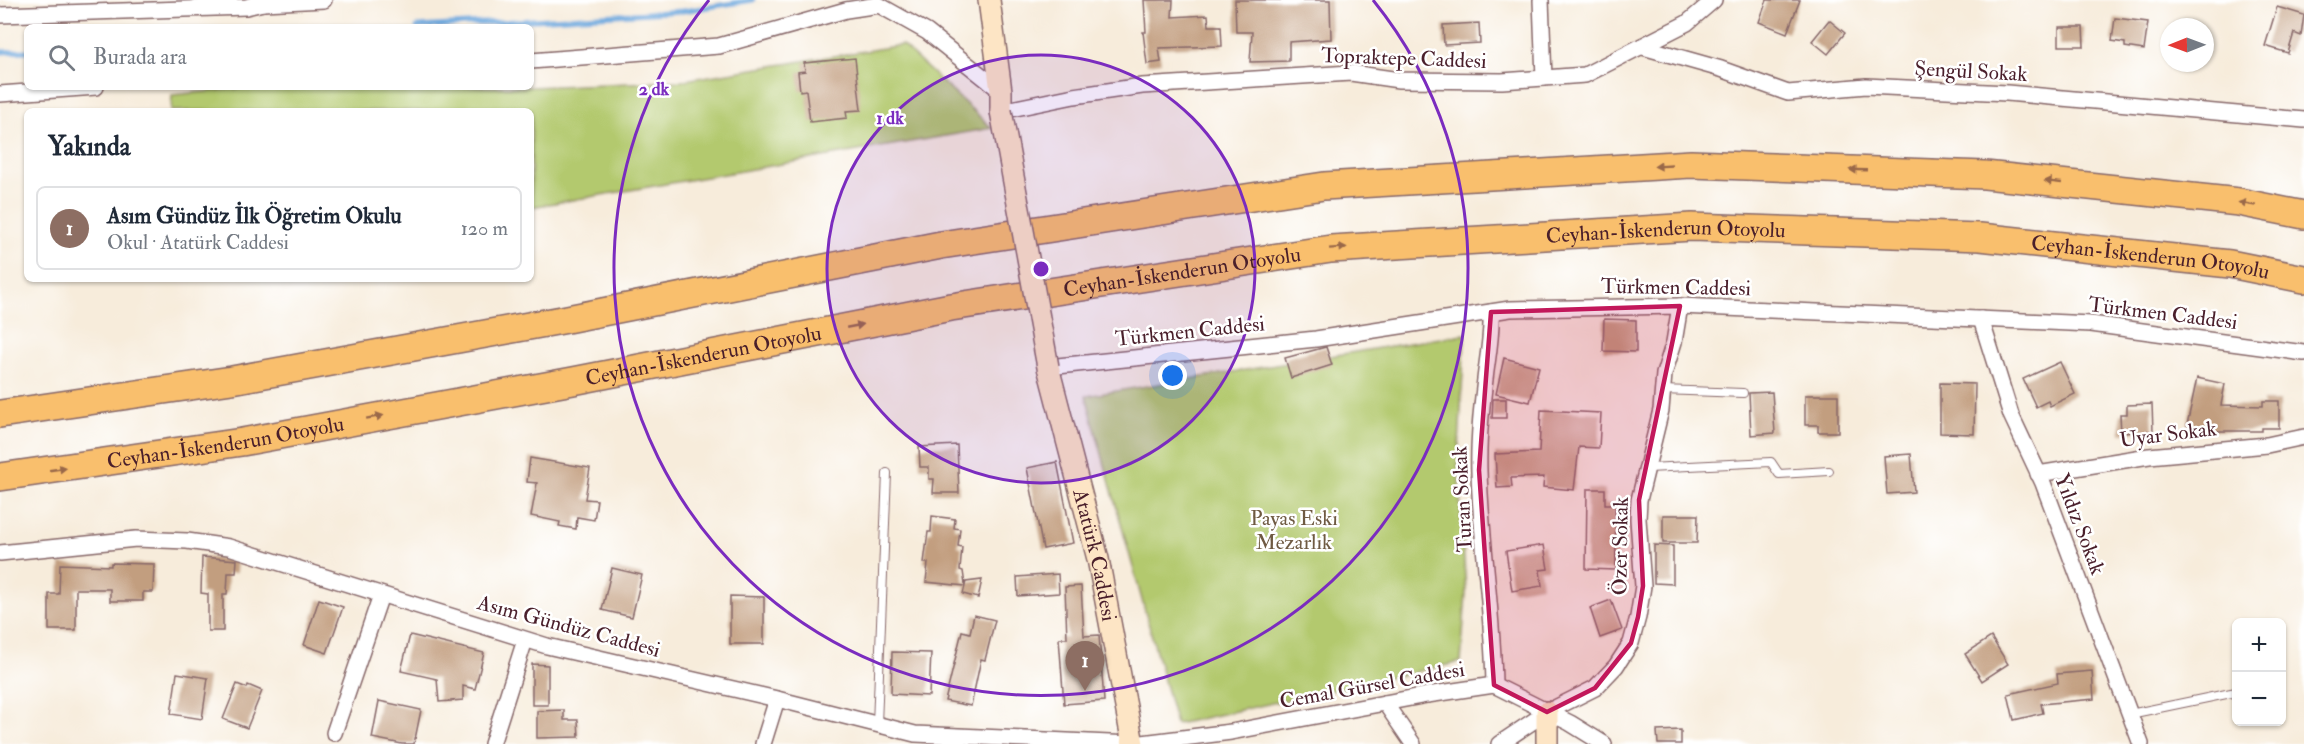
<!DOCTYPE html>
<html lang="tr">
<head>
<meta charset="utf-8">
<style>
	:root { --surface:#fff; --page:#f2f2f3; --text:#1f2937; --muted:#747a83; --line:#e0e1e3; --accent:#db2777 }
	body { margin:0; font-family:"IM FELL Double Pica",serif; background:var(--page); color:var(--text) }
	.controls { position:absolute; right:18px; bottom:18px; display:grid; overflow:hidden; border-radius:9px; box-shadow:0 2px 4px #0004 }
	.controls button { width:54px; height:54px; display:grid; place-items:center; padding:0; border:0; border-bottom:2px solid var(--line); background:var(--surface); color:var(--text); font:30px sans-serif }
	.compass { position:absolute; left:2160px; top:18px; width:54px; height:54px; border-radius:50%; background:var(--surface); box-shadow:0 2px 4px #0004; rotate:269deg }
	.you { position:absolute; left:1173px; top:376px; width:21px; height:21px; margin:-15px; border:4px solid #fff; border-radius:50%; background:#1a73e8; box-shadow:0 0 0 9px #1a73e833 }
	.badge { display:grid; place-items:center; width:39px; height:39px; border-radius:50%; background:var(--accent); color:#fff; font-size:20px; font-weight:700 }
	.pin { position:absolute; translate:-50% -50px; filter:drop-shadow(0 2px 3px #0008) }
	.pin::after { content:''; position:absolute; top:32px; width:21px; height:18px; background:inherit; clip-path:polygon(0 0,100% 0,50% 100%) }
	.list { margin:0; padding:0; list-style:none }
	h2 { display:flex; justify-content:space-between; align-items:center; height:78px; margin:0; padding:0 24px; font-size:26px }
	h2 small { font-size:20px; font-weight:400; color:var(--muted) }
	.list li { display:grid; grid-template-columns:39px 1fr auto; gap:18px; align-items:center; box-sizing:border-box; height:84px; margin:0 12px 12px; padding:0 12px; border:2px solid var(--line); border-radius:9px }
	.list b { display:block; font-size:22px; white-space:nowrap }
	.list p { margin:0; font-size:20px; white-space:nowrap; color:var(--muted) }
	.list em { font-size:20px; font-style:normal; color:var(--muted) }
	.icon { flex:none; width:33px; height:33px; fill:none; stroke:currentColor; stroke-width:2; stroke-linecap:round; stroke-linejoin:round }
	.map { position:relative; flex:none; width:2304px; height:744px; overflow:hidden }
	.search { position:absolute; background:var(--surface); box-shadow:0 2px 4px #0004; left:24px; top:24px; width:510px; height:66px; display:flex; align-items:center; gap:15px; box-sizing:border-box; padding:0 21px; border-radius:9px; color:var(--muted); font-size:22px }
	.panel { position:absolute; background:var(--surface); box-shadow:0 2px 4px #0004; left:24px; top:108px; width:510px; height:174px; border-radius:9px }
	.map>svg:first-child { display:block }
	.green { fill:#b3c96e; stroke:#7e744c; stroke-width:1.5 }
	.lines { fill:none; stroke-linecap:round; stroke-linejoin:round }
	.stream { stroke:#6da8dd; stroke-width:5 }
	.building { fill:#c29e7f }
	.lane-casing { stroke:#876769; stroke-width:10 }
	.street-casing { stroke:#876769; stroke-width:18 }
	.secondary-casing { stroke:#876769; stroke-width:24 }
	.highway-casing { stroke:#876769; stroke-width:30 }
	.lane { stroke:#fff; stroke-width:8 }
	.street { stroke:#fff; stroke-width:15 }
	.secondary { stroke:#fde5c5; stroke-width:21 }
	.highway { stroke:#f9bf6d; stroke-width:27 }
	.secondary-bridge-casing { stroke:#876769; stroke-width:24; stroke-linecap:butt }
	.secondary-bridge { stroke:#fde5c5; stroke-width:21 }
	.oneway { fill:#996749 }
	.marked { fill:#c2185b; fill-opacity:0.2; stroke:#c2185b; stroke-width:4.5; stroke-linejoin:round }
	.ring { fill:none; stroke:#7b2cbf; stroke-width:3 }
	.labels { text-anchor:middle; stroke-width:5; stroke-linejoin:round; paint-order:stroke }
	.street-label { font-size:21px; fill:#4a1f2b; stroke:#fff }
	.park-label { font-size:21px; fill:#6f5a42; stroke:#fff }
	.centre { fill:#7b2cbf; stroke:#fff; stroke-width:3 }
	.ring-label { font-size:18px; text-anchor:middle; font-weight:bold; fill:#7b2cbf; stroke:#fff; stroke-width:5; stroke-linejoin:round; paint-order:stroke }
</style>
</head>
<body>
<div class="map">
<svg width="2304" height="744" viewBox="0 0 2304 744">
	<rect width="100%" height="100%" fill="#fff"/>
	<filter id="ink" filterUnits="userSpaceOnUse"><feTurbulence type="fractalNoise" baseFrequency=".0167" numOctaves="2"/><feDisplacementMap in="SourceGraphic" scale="12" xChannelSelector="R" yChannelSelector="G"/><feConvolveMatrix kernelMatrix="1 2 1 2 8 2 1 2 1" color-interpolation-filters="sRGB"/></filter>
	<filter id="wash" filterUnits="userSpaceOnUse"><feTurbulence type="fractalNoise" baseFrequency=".008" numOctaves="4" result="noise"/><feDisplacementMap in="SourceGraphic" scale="24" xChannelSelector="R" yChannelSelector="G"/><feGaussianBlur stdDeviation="1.35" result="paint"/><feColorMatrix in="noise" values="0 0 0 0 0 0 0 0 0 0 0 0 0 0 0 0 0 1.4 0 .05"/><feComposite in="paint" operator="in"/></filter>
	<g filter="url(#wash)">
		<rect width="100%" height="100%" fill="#f7ecdb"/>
		<g class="green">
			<path d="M902 45 992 128 531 207V111H171L172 95 253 87H531L679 81Z"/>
			<path d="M1465 334 1458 464 1466 592 1461 662 1176 724 1086 396Z"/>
		</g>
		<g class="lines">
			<g class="stream">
				<path d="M417 27 683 11 753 0"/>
				<path d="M0 52 27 51"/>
			</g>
		</g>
		<g id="blocks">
			<g class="building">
				<path d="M1144 0H1173L1172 17 1208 15 1209 26H1221L1222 46 1159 48 1161 62 1147 64 1143 32H1146Z"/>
				<path d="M1235 0H1330L1331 39 1289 42V61L1250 62 1252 32H1236Z"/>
				<path d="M1767 0H1800L1787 33 1759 22Z"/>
				<path d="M2277 7 2304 15 2301 36 2294 33 2288 53 2265 46Z"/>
				<path d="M2115 18 2148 22 2144 50 2125 47V43L2112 41Z"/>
				<path d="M1829 20 1845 33 1828 54 1812 41Z"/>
				<path d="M1479 23 1480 43 1444 45 1443 25Z"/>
				<path d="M2059 27H2083L2084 46H2059Z"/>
				<path d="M855 58 861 110 846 111 847 118 810 122 806 90 800 91 798 72 805 71 804 63Z"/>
				<path d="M1604 319 1636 320V352L1603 351Z"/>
				<path d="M1326 347 1332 365 1291 378 1285 358Z"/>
				<path d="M1504 358 1539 367 1530 402 1496 394Z"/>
				<path d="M2060 362 2075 394 2050 406 2048 401 2036 407 2023 379Z"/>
				<path d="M2197 378 2225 384 2221 405 2263 406V401H2279V428H2262V431H2210L2187 425Z"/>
				<path d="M1940 383 1975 384 1974 434 1940 433Z"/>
				<path d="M1772 392 1775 433 1751 435 1749 393Z"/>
				<path d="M1805 395H1838V432H1818V425H1805Z"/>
				<path d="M1493 399H1506V418H1492Z"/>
				<path d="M2152 404 2153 431 2121 433 2120 414H2127V405Z"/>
				<path d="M1541 410 1601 413 1599 448 1579 447 1574 490 1543 487 1544 477 1511 478 1512 487 1497 488 1495 454 1539 452Z"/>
				<path d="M957 445 959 493H933L934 479H929V467H920L919 447Z"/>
				<path d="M1911 454 1914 492 1887 494 1884 456Z"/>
				<path d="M530 458 590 468 585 499 597 500 594 520 577 517 576 529 559 526 560 522 531 516 537 483 527 482Z"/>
				<path d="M1057 462 1073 543 1043 549 1027 468Z"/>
				<path d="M1587 489H1605V504H1615L1616 570 1586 569Z"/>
				<path d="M1663 515H1698L1697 543H1663Z"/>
				<path d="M932 516 955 519 954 528 960 529 958 546 962 547 960 570 963 571 965 585 966 582 982 580 978 598 963 594 965 586 926 582 928 563H924L928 532H931Z"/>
				<path d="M1544 545 1548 569 1540 570 1542 586 1512 591 1506 551Z"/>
				<path d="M1654 545 1673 546V584L1654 583Z"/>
				<path d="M202 557 237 560 236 573H228L227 594H223V631H208V594L201 593Z"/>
				<path d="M111 563 154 564 153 592H143V601H110V589H76V630H49V594H59L60 564 111 566Z"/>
				<path d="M612 568 642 575 632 617 602 610Z"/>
				<path d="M1058 574 1059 593 1018 596 1017 577Z"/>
				<path d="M1081 586 1084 636 1099 635 1104 701 1064 704 1059 638H1067L1065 587Z"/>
				<path d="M730 596 764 597V644H730Z"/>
				<path d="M319 599 343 607 327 653 304 645Z"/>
				<path d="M1611 600 1622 630 1600 638 1590 608Z"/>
				<path d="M974 615 995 620 985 660 981 659 971 706 945 701 962 631 970 633Z"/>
				<path d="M410 635 484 653 475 689 463 686V700L439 702 437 679 401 671Z"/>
				<path d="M1991 637 2008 664 1982 681 1965 654Z"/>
				<path d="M892 652 931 653 929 696 891 694Z"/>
				<path d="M532 664 548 665V705H532Z"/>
				<path d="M2092 671 2094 699 2041 704 2043 713 2014 720 2008 694 2058 683 2057 674Z"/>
				<path d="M177 673 208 678 202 719 171 714Z"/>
				<path d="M237 684 247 688 248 685 262 691 247 728 223 719Z"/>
				<path d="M379 701 421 710 414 744H402L372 738Z"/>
				<path d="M564 710V720H578L579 737 537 738V711Z"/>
				<path d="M1681 730V744H1658L1657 731Z"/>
			</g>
		</g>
	</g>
	<g filter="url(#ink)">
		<use href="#blocks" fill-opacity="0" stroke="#876769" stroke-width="1.5"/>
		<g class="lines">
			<g class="lane-casing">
				<g id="lane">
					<path d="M1662 390 1743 393"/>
					<path d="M1648 468 1771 462 1779 474 1829 471"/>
					<path d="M2130 714 2236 692"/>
					<path d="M877 724 887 473"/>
				</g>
			</g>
			<g class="street-casing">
				<g id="street">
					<path d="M1541 0 1544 78"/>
					<path d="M263 3 324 0"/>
					<path d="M0 15 246 7 263 3V0"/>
					<path d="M1643 47 1721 69 1788 93 1866 86 2007 93 2304 120"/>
					<path d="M531 61 719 46 846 10 879 5 927 32 1001 91"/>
					<path d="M0 94 96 87"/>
					<path d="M1001 111 1074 96 1142 86 1351 73 1399 80 1502 81 1585 75 1687 23 1714 0"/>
					<path d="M1491 312C1492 332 1489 350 1486 371 1482 404 1478 437 1479 471 1481 543 1493 613 1494 685"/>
					<path d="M1981 319 2011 415 2043 483 2141 744"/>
					<path d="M1048 367 1316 339 1510 309 1680 306 2091 324 2304 353"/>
					<path d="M2038 474 2149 456 2267 445 2304 437"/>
					<path d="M0 553 136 539 187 541 229 547 547 646 777 699 915 734 1131 744"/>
					<path d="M1385 703 1413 744"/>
					<path d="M334 733 381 595"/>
					<path d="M492 744 525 640"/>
					<path d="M763 744 777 699"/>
					<path d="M1134 744 1231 732 1427 695 1494 685 1570 723 1604 744"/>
					<path d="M1499 744 1547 712 1595 688 1616 666 1631 643 1638 617 1643 586 1638 519 1639 500 1661 410 1664 374 1674 342 1680 306"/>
				</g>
			</g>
			<g class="secondary-casing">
				<g id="secondary">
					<path d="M989 0 1001 91V111"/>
					<path id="s1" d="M1048 367 1098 559 1133 744"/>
					<path d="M1547 712V744"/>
				</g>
			</g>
			<g class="highway-casing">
				<g id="highway">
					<path d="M0 414 232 380 562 320 941 245 1324 186 1691 164 1985 175 2239 202 2304 215"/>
					<path id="s2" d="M0 477 242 442 573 381 951 307 1331 249 1692 227 1980 237 2230 264 2304 279"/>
				</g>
			</g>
			<use href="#lane" class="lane"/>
			<use href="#street" class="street"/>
			<use href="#secondary" class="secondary"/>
			<use href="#highway" class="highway"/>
			<g class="secondary-bridge-casing">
				<path id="secondary-bridge" d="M1001 111 1048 367"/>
			</g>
			<use href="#secondary-bridge" class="secondary-bridge"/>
		</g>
		<defs><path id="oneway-solid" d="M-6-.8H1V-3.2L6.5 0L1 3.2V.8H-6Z" transform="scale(1.5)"/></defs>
		<g class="oneway">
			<use href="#oneway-solid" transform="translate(1663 166) rotate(177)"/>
			<use href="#oneway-solid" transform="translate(1858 170) rotate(-178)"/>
			<use href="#oneway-solid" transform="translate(2053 182) rotate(-174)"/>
			<use href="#oneway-solid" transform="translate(2247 204) rotate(-170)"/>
			<use href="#oneway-solid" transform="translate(1338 248) rotate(-4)"/>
			<use href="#oneway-solid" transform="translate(855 326) rotate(-11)"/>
			<use href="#oneway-solid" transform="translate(375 417) rotate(-10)"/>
			<use href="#oneway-solid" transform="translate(58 469) rotate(-8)"/>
		</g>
	</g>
	<path class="marked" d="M1680 306 1639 500 1643 586 1638 617 1631 643 1595 688 1547 712 1494 685 1479 470 1491 312Z"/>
	<circle cx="1041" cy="269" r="214" fill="#7b2cbf" fill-opacity=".12"/>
	<g class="ring">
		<circle cx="1041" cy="269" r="214"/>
		<path d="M1373 0A427 427 0 1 1 709 0"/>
	</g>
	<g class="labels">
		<g class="street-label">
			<text transform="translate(1404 58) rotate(2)" y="7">Topraktepe Caddesi</text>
			<text transform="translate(1971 71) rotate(3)" y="7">Şengül Sokak</text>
			<text dy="7" stroke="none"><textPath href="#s2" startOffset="1686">Ceyhan-İskenderun Otoyolu</textPath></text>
			<text dy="7" stroke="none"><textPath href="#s2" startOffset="2172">Ceyhan-İskenderun Otoyolu</textPath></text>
			<text dy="7" stroke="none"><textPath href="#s2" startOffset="1200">Ceyhan-İskenderun Otoyolu</textPath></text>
			<text transform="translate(1676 287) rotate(1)" y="7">Türkmen Caddesi</text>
			<text transform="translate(2163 313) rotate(7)" y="7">Türkmen Caddesi</text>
			<text transform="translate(1190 331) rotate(-6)" y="7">Türkmen Caddesi</text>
			<text dy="7" stroke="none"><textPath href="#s2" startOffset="714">Ceyhan-İskenderun Otoyolu</textPath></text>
			<text transform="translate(2168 434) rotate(-7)" y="7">Uyar Sokak</text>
			<text dy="7" stroke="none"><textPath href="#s2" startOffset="228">Ceyhan-İskenderun Otoyolu</textPath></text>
			<text transform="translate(1462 499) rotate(-93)" y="7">Turan Sokak</text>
			<text transform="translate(2080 524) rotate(69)" y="7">Yıldız Sokak</text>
			<text transform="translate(1620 546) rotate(-89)" y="7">Özer Sokak</text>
			<text dy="7" stroke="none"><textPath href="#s1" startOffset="194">Atatürk Caddesi</textPath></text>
			<text transform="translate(569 626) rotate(15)" y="7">Asım Gündüz Caddesi</text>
			<text transform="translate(1372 685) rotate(-10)" y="7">Cemal Gürsel Caddesi</text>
		</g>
		<g class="park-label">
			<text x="1294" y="525">Payas Eski<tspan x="1294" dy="24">Mezarlık</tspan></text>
		</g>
	</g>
	<circle cx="1041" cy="269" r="9" class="centre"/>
	<g class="ring-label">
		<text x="654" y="95">2 dk</text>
		<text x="890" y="124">1 dk</text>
	</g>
</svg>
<div class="controls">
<button>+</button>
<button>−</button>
</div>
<svg class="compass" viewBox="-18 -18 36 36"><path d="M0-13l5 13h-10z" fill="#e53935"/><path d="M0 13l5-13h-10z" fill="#747a83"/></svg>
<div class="you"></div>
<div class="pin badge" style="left:1085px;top:691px;background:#8d6e63">1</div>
<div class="search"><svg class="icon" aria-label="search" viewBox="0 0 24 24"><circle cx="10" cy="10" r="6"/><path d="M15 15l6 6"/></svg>Burada ara</div>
<section class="panel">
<h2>Yakında<small></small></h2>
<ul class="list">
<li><span class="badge" style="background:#8d6e63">1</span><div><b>Asım Gündüz İlk Öğretim Okulu</b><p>Okul · Atatürk Caddesi</p></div><em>120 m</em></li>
</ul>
</section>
</div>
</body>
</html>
